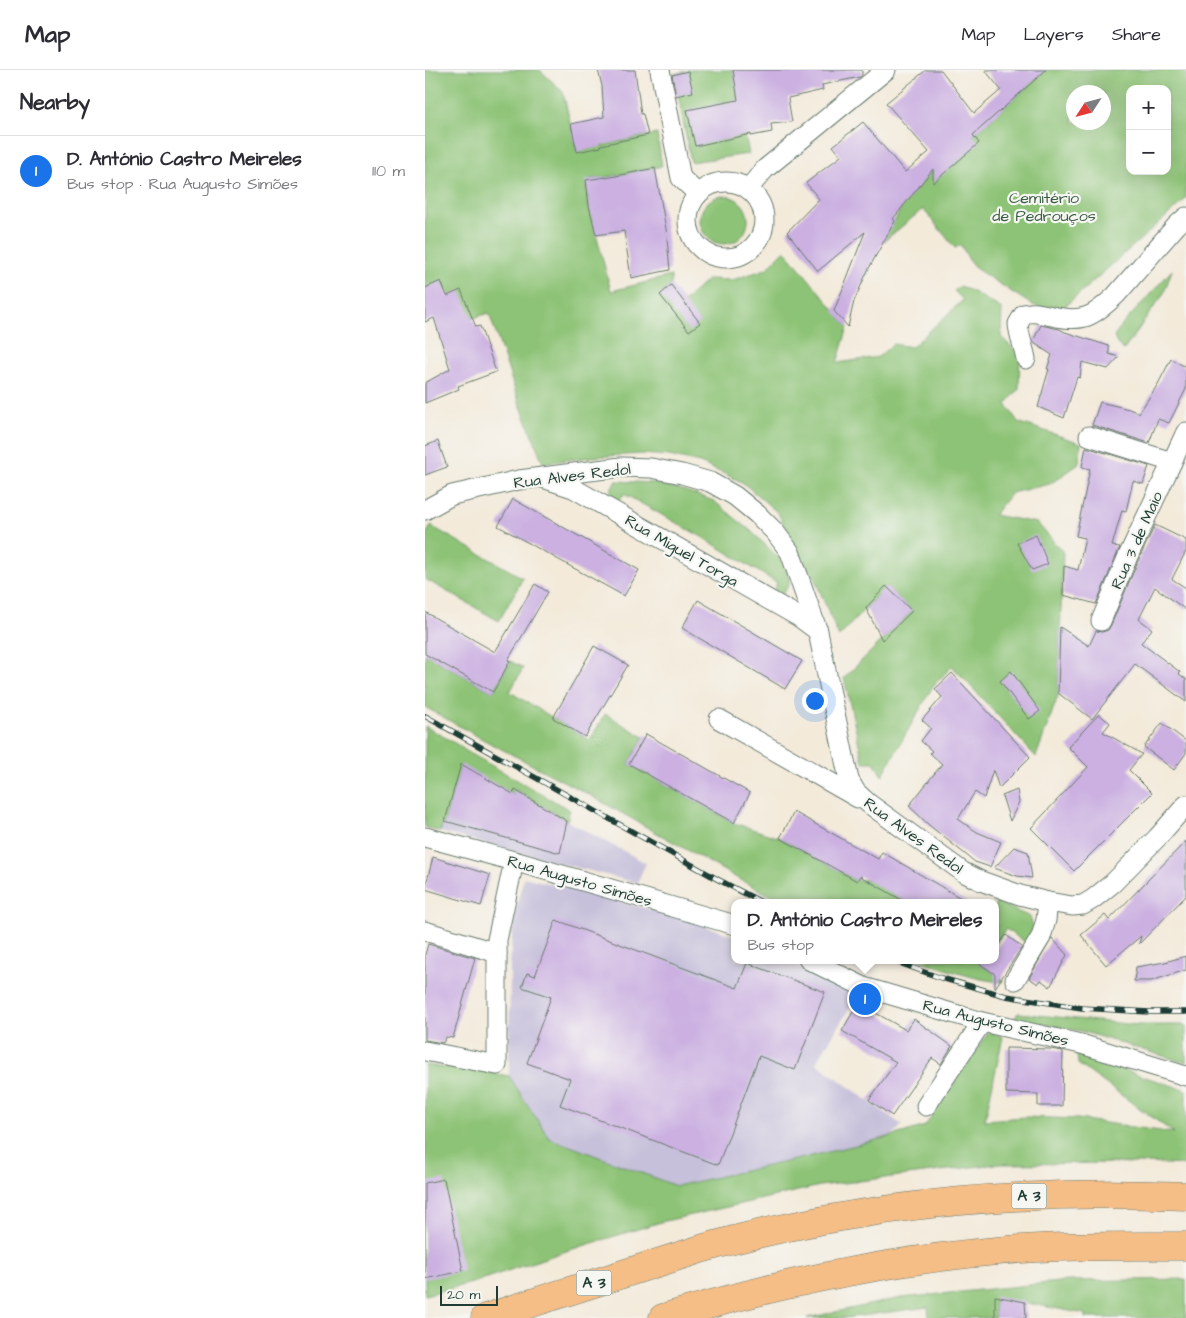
<!DOCTYPE html>
<html lang="en">
<head>
<meta charset="utf-8">
<style>
	:root { --surface:#fff; --page:#f2f2f3; --text:#2b2b33; --muted:#7c7c81; --line:#e1e1e2; --accent:#1a73e8 }
	body { margin:0; font-family:"Architects Daughter",sans-serif; background:var(--page); color:var(--text) }
	.controls { position:absolute; right:15px; top:15px; display:grid; overflow:hidden; border-radius:10px; box-shadow:0 5px 20px #0002 }
	.controls button { width:45px; height:45px; display:grid; place-items:center; padding:0; border:0; border-bottom:1px solid var(--line); background:var(--surface); color:var(--text); font:25px sans-serif }
	.compass { position:absolute; left:641px; top:15px; width:45px; height:45px; border-radius:50%; background:var(--surface); box-shadow:0 5px 20px #0002; rotate:234deg }
	.scale { position:absolute; left:15px; bottom:12px; width:58px; box-sizing:border-box; padding-left:5px; border:2px solid #1f3d34; border-top:0; font-size:14px; line-height:18px; white-space:nowrap; color:#1f3d34; -webkit-text-stroke:4px #f6f6f2; paint-order:stroke }
	.you { position:absolute; left:389px; top:630px; width:18px; height:18px; margin:-12px; border:4px solid #fff; border-radius:50%; background:#1a73e8; box-shadow:0 0 0 8px #1a73e833 }
	.badge { display:grid; place-items:center; width:32px; height:32px; border-radius:50%; background:var(--accent); color:#fff; font-size:16px; font-weight:700 }
	.pin { position:absolute; translate:-50% -50%; border:2px solid #fff; box-shadow:0 1px 5px #0006 }
	.popup { position:absolute; left:306px; top:829px; width:268px; height:65px; box-sizing:border-box; display:grid; place-content:center; border-radius:10px; background:var(--surface); filter:drop-shadow(0 1px 4px #0005); font-size:16px; white-space:nowrap; color:var(--muted) }
	.popup b { font-size:19px; color:var(--text) }
	.popup::after { content:''; position:absolute; left:50%; top:100%; margin-left:-10px; border:10px solid transparent; border-top-color:var(--surface) }
	.list { margin:0; padding:0; list-style:none }
	h2 { display:flex; justify-content:space-between; align-items:center; height:65px; margin:0; padding:0 20px; font-size:21px }
	h2 small { font-size:16px; font-weight:400; color:var(--muted) }
	.list li { display:grid; grid-template-columns:32px 1fr auto; gap:15px; align-items:center; box-sizing:border-box; height:70px; padding:0 20px; border-top:1px solid var(--line) }
	.list b { display:block; font-size:19px; white-space:nowrap }
	.list p { margin:0; font-size:16px; white-space:nowrap; color:var(--muted) }
	.list em { font-size:16px; font-style:normal; color:var(--muted) }
	.map { position:relative; flex:none; width:761px; height:1248px; overflow:hidden }
	header { display:flex; align-items:center; gap:30px; box-sizing:border-box; height:70px; padding:0 25px; background:var(--surface); border-bottom:1px solid var(--line) }
	header strong { font-size:24px }
	nav { display:flex; gap:28px; margin-inline-start:auto; font-size:18px }
	main { display:flex }
	aside { flex:1; background:var(--surface) }
	.map>svg:first-child { display:block }
	.industrial { fill:#c6c0da }
	.green { fill:#8dc376; stroke:#568055; fill-rule:evenodd }
	.building { fill:#cbb0e1 }
	.lines { fill:none; stroke-linecap:round; stroke-linejoin:round }
	.minor-casing { stroke:#697a6e; stroke-width:21 }
	.motorway-casing { stroke:#697a6e; stroke-width:29 }
	.minor { stroke:#fff; stroke-width:19 }
	.motorway { stroke:#f6be87; stroke-width:28 }
	.rail-casing { stroke:#1f3d34; stroke-width:5.5 }
	.rail { stroke:#f6f6f2; stroke-width:4; stroke-dasharray:11; stroke-linecap:butt }
	.labels { text-anchor:middle; stroke-width:4.5; stroke-linejoin:round; paint-order:stroke }
	.shield { fill:#f6f6f2; stroke:#60746d; stroke-width:1 }
	.shield-label { font-size:15px; font-weight:bold; fill:#1f3d34 }
	.park-label { font-size:16px; fill:#3a5e44; stroke:#f6f6f2 }
	.street-label { font-size:16px; fill:#1f3d34; stroke:#f6f6f2 }
</style>
</head>
<body>
<header>
<strong>Map</strong>
<nav><a>Map</a><a>Layers</a><a>Share</a></nav>
</header>
<main>
<aside>
<h2>Nearby<small></small></h2>
<ul class="list">
<li><span class="badge">1</span><div><b>D. António Castro Meireles</b><p>Bus stop · Rua Augusto Simões</p></div><em>110 m</em></li>
</ul>
</aside>
<div class="map">
<svg width="761" height="1248" viewBox="0 0 761 1248">
	<rect width="100%" height="100%" fill="#f6f6f2"/>
	<filter id="ink" filterUnits="userSpaceOnUse"><feTurbulence type="fractalNoise" baseFrequency=".02" numOctaves="2"/><feDisplacementMap in="SourceGraphic" scale="10" xChannelSelector="R" yChannelSelector="G"/><feConvolveMatrix kernelMatrix="1 2 1 2 8 2 1 2 1" color-interpolation-filters="sRGB"/></filter>
	<filter id="wash" filterUnits="userSpaceOnUse"><feTurbulence type="fractalNoise" baseFrequency=".0096" numOctaves="4" result="noise"/><feDisplacementMap in="SourceGraphic" scale="20" xChannelSelector="R" yChannelSelector="G"/><feGaussianBlur stdDeviation="1.12" result="paint"/><feColorMatrix in="noise" values="0 0 0 0 0 0 0 0 0 0 0 0 0 0 0 0 0 1.4 0 .05"/><feComposite in="paint" operator="in"/></filter>
	<g filter="url(#wash)">
		<rect width="100%" height="100%" fill="#f3eada"/>
		<g class="industrial">
			<path d="M36 694 88 724 90 720 142 751 221 793 212 813 15 762 17 755 20 751Z"/>
			<path d="M99 807 250 846 310 866V890H360L432 926 391 993 477 1055 467 1066 383 1087 251 1116 124 1068 84 1006 85 898 88 850Z"/>
		</g>
		<g class="green">
			<path d="M0 0H115L138 22 152 82C179 76 205 68 232 64L237 96 189 106 161 110 164 136 186 221 246 206V215L235 225 248 241 283 209 307 210 341 199 360 180 423 257 412 293 453 287 468 274 487 277 538 230 529 221 535 216 548 222 577 239 576 267 595 285 594 319 581 334 593 352 656 373 654 394 625 414 586 423 569 445 612 453 638 482 633 626 611 687 527 596 508 616 457 706 449 692H438L419 608 487 541 461 516 414 567 391 512 370 477 353 443 317 412 275 393 244 386 217 384 166 387 118 393 93 329 64 243 23 256 26 227 19 217 0 229Z"/>
			<path d="M266 0H308L324 84 266 92 249 4Z"/>
			<path d="M621 0H761V129L638 238 630 241 607 235 550 198 544 190 536 175 530 178 498 139 458 172 476 139 503 105ZM705 19H742V101H705ZM648 22H678V52H648Z"/>
			<circle cx="299" cy="150" r="24"/>
			<path d="M747 200 739 223 699 280 692 274 689 267 698 254Z"/>
			<path d="M191 411 229 413 258 420 289 431 326 461 360 494 365 513 357 525 349 520 352 513 277 467 199 424 193 432 184 427 187 417Z"/>
			<path d="M6 456 98 508 74 551 0 509V466Z"/>
			<path d="M0 584 68 622 85 591 98 598 85 622 165 670 180 644 219 667 204 694 309 753 355 768 432 811 441 809 482 833H360L310 807 163 724 61 671 0 637Z"/>
			<path d="M0 656 33 675 41 681 145 740 142 751 91 720 88 724 36 695 20 751 17 755 15 762 0 757Z"/>
			<path d="M571 832 605 847 608 857 601 873 581 859 570 875Z"/>
			<path d="M494 890H559V897L577 909V912C549 910 521 899 494 890Z"/>
			<path d="M593 943 712 955H761V992L754 991 656 961 589 949Z"/>
			<path d="M564 961 578 967 560 1050 600 1047 653 1049 749 1063 653 994 652 985 761 1020V1095L722 1093 571 1094 395 1116 236 1152 138 1182 47 1213 0 1225V995L62 1002 84 1006 124 1068 251 1116 383 1087 467 1066 500 1056Z"/>
			<path d="M761 1209V1248H660V1244L570 1227V1248H504L503 1237 420 1248H382L476 1228 643 1211Z"/>
		</g>
		<g id="blocks">
			<g class="building">
				<path d="M173 0H210L216 44H218L223 65 176 75V77L152 82 146 54 179 47 177 16Z"/>
				<path d="M308 0H437V5L435 7 397 15 398 20 363 28 367 52 346 54 347 62 326 66V64L270 76 262 40 313 30Z"/>
				<path d="M501 0H516L549 43 576 20 560 0H621L548 65 554 73 508 113V99L468 149 470 151 443 200 429 231 423 257 409 241 440 162 393 201 362 162 394 129 381 113 416 86 408 76 438 52 480 102 504 82 461 33Z"/>
				<path d="M263 1 268 22 251 26 247 5Z"/>
				<path d="M230 98 241 159 245 200 206 208 199 161 171 165 164 136 161 110 181 107V108Z"/>
				<path d="M16 211 22 226 36 220 51 257 55 256 71 302 33 316 34 319 0 333V313L25 299 9 248 0 252V218Z"/>
				<path d="M246 215 275 253 264 261 235 225Z"/>
				<path d="M616 255 634 259 640 262 684 276V284L694 287 683 299 657 292 655 308 652 307 639 348 613 337 624 299H622L627 285 609 273 608 271Z"/>
				<path d="M746 289 761 297V319L744 353 733 349 724 373 667 355 675 332 704 339 714 343 733 314Z"/>
				<path d="M13 371 22 397 0 405V376Z"/>
				<path d="M661 377 724 396 718 414 708 411 701 441 697 440 687 476 695 477 671 534 638 525 639 496 653 500 660 468 651 466 665 399 657 397Z"/>
				<path d="M88 429 214 500 199 526 73 456Z"/>
				<path d="M730 455 761 470V481L747 509 761 518V540L730 517 714 549 727 559 716 573 755 602 754 604 761 609V632L710 594 667 649 633 623 635 557 664 576 671 561 677 562 683 560 686 555 713 491Z"/>
				<path d="M611 465 623 494 607 500 592 473Z"/>
				<path d="M110 514 123 522 83 590 85 591 68 622 0 584V542L70 582Z"/>
				<path d="M461 516 487 541 457 570 441 538Z"/>
				<path d="M273 530 377 591 360 619 257 558Z"/>
				<path d="M169 576 203 595 160 667 128 648Z"/>
				<path d="M586 601 615 641 604 649 575 611Z"/>
				<path d="M527 603 605 687 574 718 568 700 559 728 550 722 533 749 552 762 576 772 565 797 550 792 505 756 484 736 517 694 505 683 507 681 496 671 506 658 497 650 517 627 510 619Z"/>
				<path d="M674 644 685 653 678 662 717 684 704 700 727 723 649 801 606 758 663 697 643 677Z"/>
				<path d="M737 653 761 671V683L749 700 719 677Z"/>
				<path d="M221 664 325 723 309 753 204 694Z"/>
				<path d="M36 694 88 724 90 720 142 751 135 783 20 751Z"/>
				<path d="M592 720 594 732 585 751 577 726Z"/>
				<path d="M369 742 453 789 457 782 544 833H482L435 806 432 811 355 768Z"/>
				<path d="M761 771V826L714 874 716 866 681 895 656 865 680 845 684 850Z"/>
				<path d="M589 777 603 782 607 808 592 806 569 798Z"/>
				<path d="M8 787 65 805 56 836 0 819Z"/>
				<path d="M131 850 312 918 322 893 400 922 370 1000 334 986 293 1095 135 1035 145 1009 102 993 126 927 97 917 102 903 110 906Z"/>
				<path d="M581 865 597 877 570 918V904L549 890H570V880Z"/>
				<path d="M627 868 642 885 625 917 616 910 613 914 604 908Z"/>
				<path d="M3 874 50 888 28 968 21 967 18 973 0 970V885Z"/>
				<path d="M761 886V900L726 911H709L711 897 740 892Z"/>
				<path d="M433 933 481 960 489 949 527 976 516 994 507 988 467 1046 444 1030 471 992 417 961Z"/>
				<path d="M581 978 625 979 638 981 637 1036H613V1024L581 1023Z"/>
				<path d="M19 1109 38 1201 0 1209V1113Z"/>
				<path d="M570 1226 600 1232 601 1248H570Z"/>
			</g>
		</g>
	</g>
	<g filter="url(#ink)">
		<use href="#blocks" fill-opacity="0" stroke="#697a6e" stroke-width="1"/>
		<g class="lines">
			<g class="minor-casing">
				<g id="minor">
					<path d="M235 0 256 108 273 124"/>
					<circle cx="301" cy="150" r="38"/>
					<path d="M323 119 340 99 461 0"/>
					<path d="M601 289C599 277 594 266 593 254L599 244C610 241 616 244 627 246 658 253 668 247 691 225L752 155 761 147"/>
					<path d="M664 366 747 392"/>
					<path d="M118 408 148 418 374 547 393 561"/>
					<path d="M0 440 27 425 94 410 196 397 226 398 257 404 285 412 310 426 332 444 350 462 365 482 393 562 424 710 431 722 443 733 538 802 556 811 595 825 623 832 647 836 658 835 668 829 688 813 733 767 761 735"/>
					<path d="M676 551 703 486 761 362"/>
					<path d="M294 649 433 728"/>
					<path d="M0 767 89 791 310 855"/>
					<path d="M0 861 72 883"/>
					<path d="M384 890 439 917 557 952 656 974 761 1006"/>
					<path d="M590 910 616 867 621 850 623 832"/>
					<path d="M0 981 72 995V870L89 791"/>
					<path d="M501 1036 557 952"/>
				</g>
			</g>
			<g class="motorway-casing">
				<g id="motorway">
					<path d="M60 1248 279 1178C435 1134 599 1119 761 1126"/>
					<path d="M238 1248C347 1215 458 1191 572 1181 635 1175 698 1176 761 1176"/>
				</g>
			</g>
			<use href="#minor" class="minor"/>
			<use href="#motorway" class="motorway"/>
			<g class="rail-casing">
				<g id="rail">
					<path d="M0 646 294 810 338 833"/>
					<path d="M466 890 516 908 581 926 657 938 724 942H761"/>
				</g>
			</g>
			<use href="#rail" class="rail"/>
		</g>
	</g>
	<g class="labels">
		<g class="shield">
			<rect x="586.5" y="1113.5" width="35" height="25" rx="4"/>
			<rect x="151.5" y="1200.5" width="35" height="25" rx="4"/>
		</g>
		<g class="shield-label">
			<text x="604" y="1131">A 3</text>
			<text x="169" y="1218">A 3</text>
		</g>
		<g class="park-label">
			<text x="619" y="133">Cemitério<tspan x="619" dy="18">de Pedrouços</tspan></text>
		</g>
		<g class="street-label">
			<text transform="translate(147 405) rotate(-7)" y="6">Rua Alves Redol</text>
			<text transform="translate(711 470) rotate(-66)" y="6">Rua 3 de Maio</text>
			<text transform="translate(257 480) rotate(30)" y="6">Rua Miguel Torga</text>
			<text transform="translate(489 765) rotate(36)" y="6">Rua Alves Redol</text>
			<text transform="translate(155 810) rotate(16)" y="6">Rua Augusto Simões</text>
			<text transform="translate(571 952) rotate(14)" y="6">Rua Augusto Simões</text>
		</g>
	</g>
</svg>
<div class="controls">
<button>+</button>
<button>−</button>
</div>
<svg class="compass" viewBox="-18 -18 36 36"><path d="M0-13l5 13h-10z" fill="#e53935"/><path d="M0 13l5-13h-10z" fill="#7c7c81"/></svg>
<div class="scale">20 m</div>
<div class="you"></div>
<div class="pin badge" style="left:440px;top:929px">1</div>
<div class="popup"><b>D. António Castro Meireles</b>Bus stop</div>
</div>
</main>
</body>
</html>
